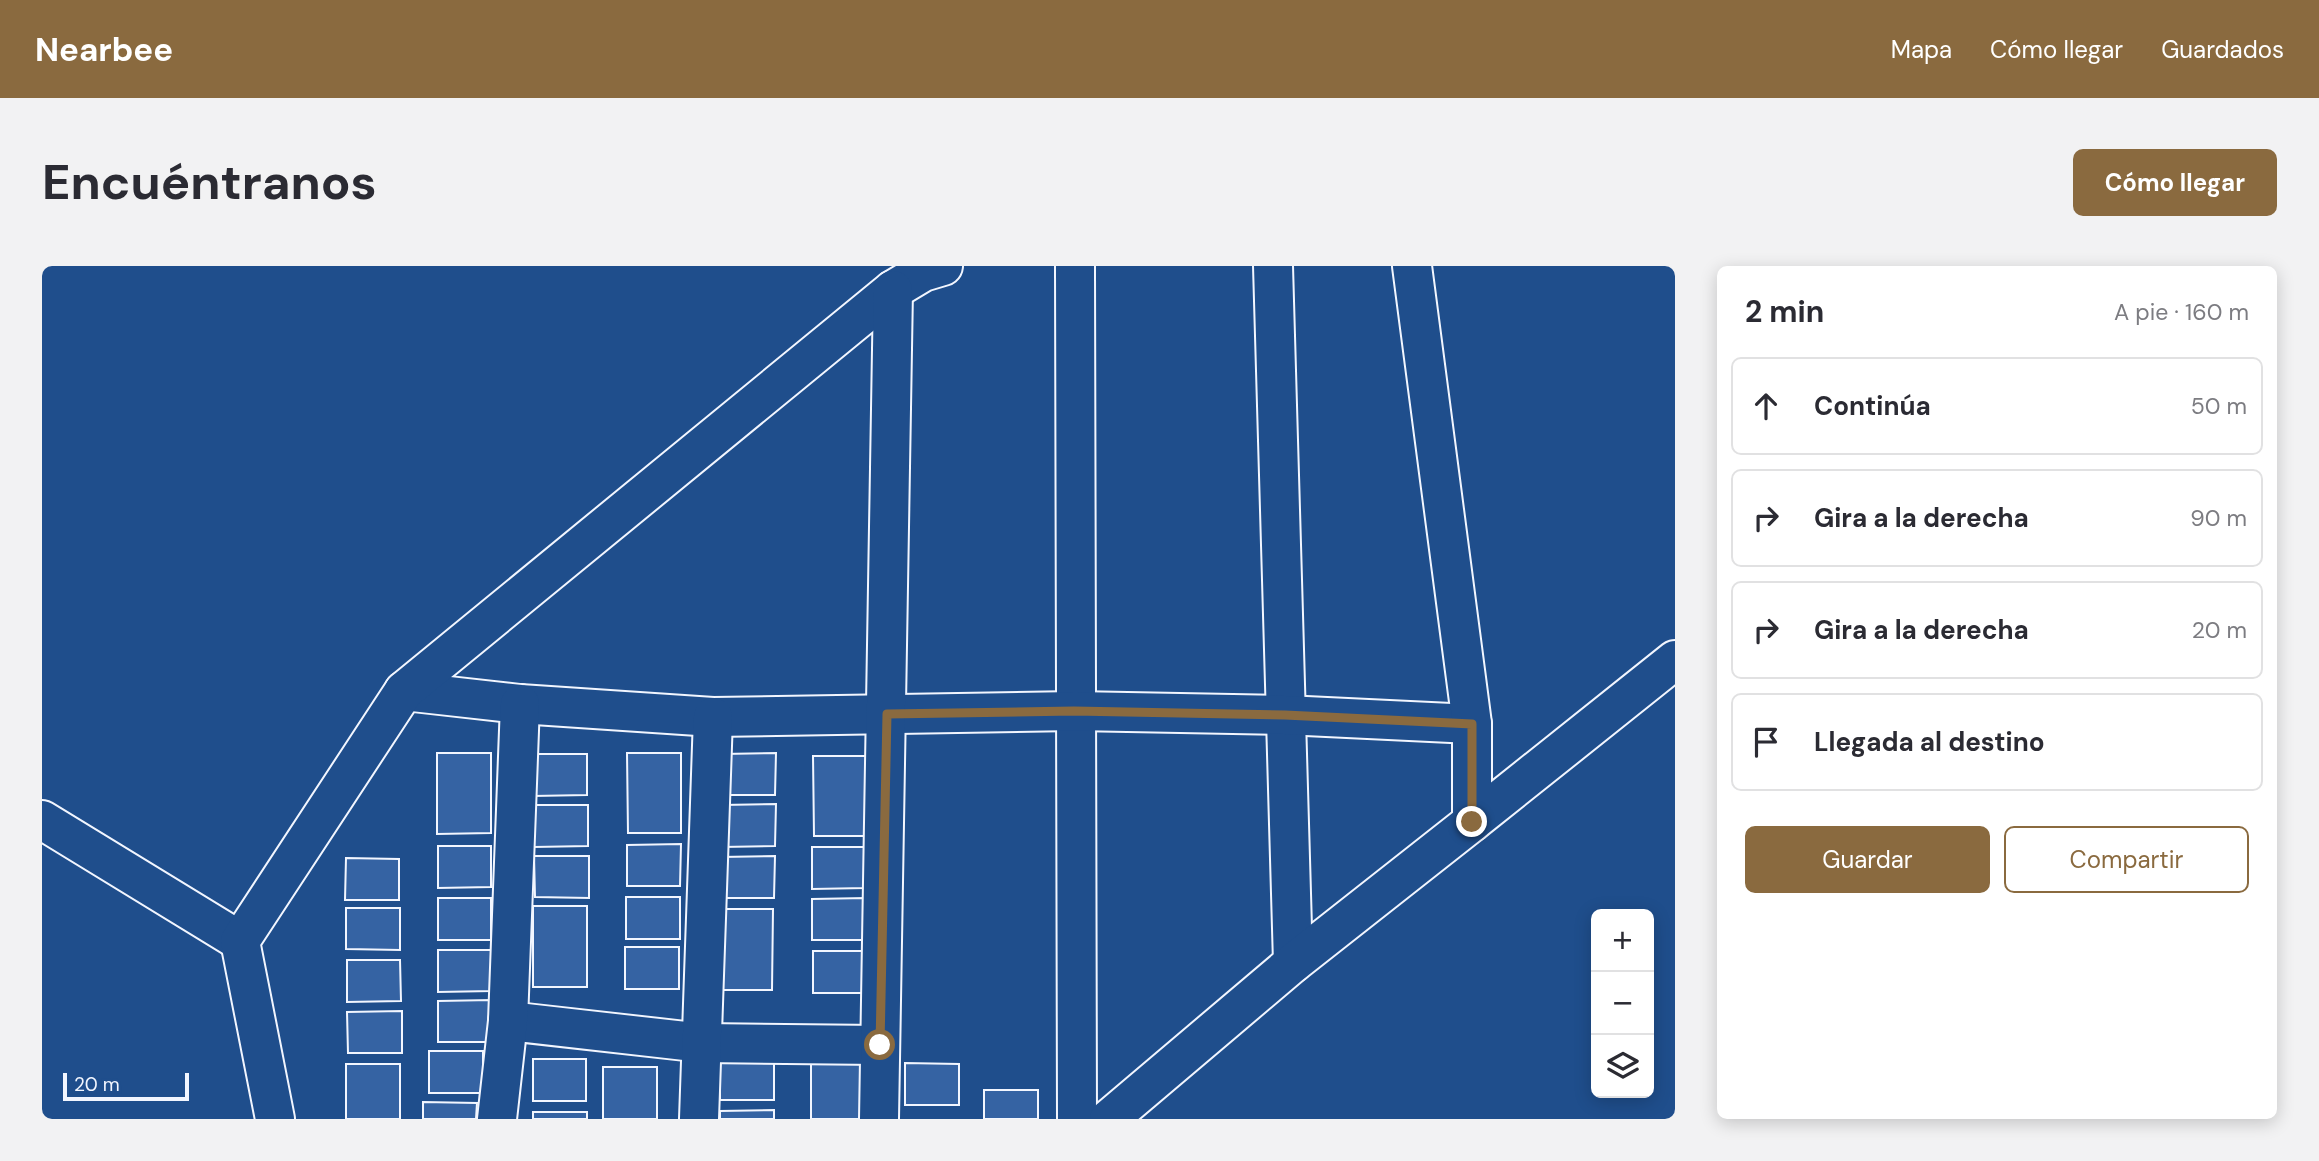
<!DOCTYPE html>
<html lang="es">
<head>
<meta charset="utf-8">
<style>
	:root { --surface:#fff; --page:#f2f2f3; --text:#2b2b33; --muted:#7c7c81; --line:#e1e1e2; --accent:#8a6a3f }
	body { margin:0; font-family:"DM Sans",sans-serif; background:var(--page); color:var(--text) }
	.controls { position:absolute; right:21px; bottom:21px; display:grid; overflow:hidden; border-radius:10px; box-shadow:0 4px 18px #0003 }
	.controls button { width:63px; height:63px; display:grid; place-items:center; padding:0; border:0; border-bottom:2px solid var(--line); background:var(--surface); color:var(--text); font:35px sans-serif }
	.scale { position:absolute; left:21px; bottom:18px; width:126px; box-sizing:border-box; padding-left:7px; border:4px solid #f2f6ff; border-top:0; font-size:19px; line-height:24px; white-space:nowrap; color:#f2f6ff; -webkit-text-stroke:5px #1f4e8c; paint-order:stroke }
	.stop { position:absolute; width:21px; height:21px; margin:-16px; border:5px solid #8a6a3f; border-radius:50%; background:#fff }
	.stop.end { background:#8a6a3f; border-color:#fff; box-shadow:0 2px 7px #0008 }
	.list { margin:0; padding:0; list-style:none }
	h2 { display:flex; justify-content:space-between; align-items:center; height:91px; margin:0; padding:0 28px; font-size:30px }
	h2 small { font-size:23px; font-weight:400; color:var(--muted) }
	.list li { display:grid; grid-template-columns:46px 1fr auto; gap:21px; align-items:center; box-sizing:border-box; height:98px; margin:0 14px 14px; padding:0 14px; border:2px solid var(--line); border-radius:10px }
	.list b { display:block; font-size:26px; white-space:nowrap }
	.list em { font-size:23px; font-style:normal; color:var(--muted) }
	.actions { display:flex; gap:14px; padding:21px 28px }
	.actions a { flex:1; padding:16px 0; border:2px solid var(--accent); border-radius:10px; text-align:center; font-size:24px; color:var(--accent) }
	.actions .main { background:var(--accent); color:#fff }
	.icon { flex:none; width:38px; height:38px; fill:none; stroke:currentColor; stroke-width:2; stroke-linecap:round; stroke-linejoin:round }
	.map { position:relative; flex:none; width:1633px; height:853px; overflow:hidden; border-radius:10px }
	header { display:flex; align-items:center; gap:42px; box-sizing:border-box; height:98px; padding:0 35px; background:var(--accent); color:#fff }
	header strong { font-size:33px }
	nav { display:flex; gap:38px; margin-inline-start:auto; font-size:24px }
	.intro { display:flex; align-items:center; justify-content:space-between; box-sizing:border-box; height:168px; padding:0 42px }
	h1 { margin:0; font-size:49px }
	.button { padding:18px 32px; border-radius:10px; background:var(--accent); color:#fff; font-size:24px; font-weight:700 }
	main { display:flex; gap:42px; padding:0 42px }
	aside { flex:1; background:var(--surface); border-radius:10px; box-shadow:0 4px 18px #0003 }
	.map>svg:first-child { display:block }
	.building { fill:#3563a3; stroke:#f2f6ff; stroke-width:2 }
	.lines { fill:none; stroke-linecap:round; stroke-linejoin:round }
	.minor-casing { stroke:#f2f6ff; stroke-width:42 }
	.minor { stroke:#1f4e8c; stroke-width:38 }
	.route { stroke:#8a6a3f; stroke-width:9 }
</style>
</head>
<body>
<header>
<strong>Nearbee</strong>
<nav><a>Mapa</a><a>Cómo llegar</a><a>Guardados</a></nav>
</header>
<div class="intro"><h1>Encuéntranos</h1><a class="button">Cómo llegar</a></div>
<main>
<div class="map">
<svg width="1633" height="853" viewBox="0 0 1633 853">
	<rect width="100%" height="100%" fill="#1f4e8c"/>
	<g class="building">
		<path d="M395 487H449V567L395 568Z"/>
		<path d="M585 487H639V567H586Z"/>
		<path d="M734 487 733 529H680V488Z"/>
		<path d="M492 488H545V529L491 530Z"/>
		<path d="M771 490H825V570H772Z"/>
		<path d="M734 538 733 580 680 581V539Z"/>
		<path d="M492 539H546V580L492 581Z"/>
		<path d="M639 578 638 620H585V579Z"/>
		<path d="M396 580H449V621L396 622Z"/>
		<path d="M770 581H824V622L770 623Z"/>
		<path d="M492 590H547V632L493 631Z"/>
		<path d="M733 590 732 632H679V591Z"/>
		<path d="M304 592 357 593V634H303Z"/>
		<rect x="584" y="631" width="54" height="42"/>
		<rect x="396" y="632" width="53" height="42"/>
		<path d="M824 632V674H770V633Z"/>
		<rect x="491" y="640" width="54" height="81"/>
		<path d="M304 642H358V684L304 683Z"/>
		<path d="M676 643H731L730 724H676Z"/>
		<rect x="583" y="681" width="54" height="42"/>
		<path d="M396 684H450V725L396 726Z"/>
		<path d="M771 685H825L824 727H771Z"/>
		<path d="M305 694H358L359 735 305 736Z"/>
		<path d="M450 734 449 776H396V735Z"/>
		<path d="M360 745V787H306L305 746Z"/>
		<rect x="387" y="785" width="54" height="42"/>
		<path d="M732 792V834H678V793Z"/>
		<rect x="491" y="793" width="53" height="42"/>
		<path d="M823 797V853H769V798Z"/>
		<path d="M863 797 917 798V839H863Z"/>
		<rect x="304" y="798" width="54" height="55"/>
		<rect x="561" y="801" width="54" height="52"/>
		<rect x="942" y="824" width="54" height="29"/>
		<path d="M381 836 435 837 434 853H381Z"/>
		<path d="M732 844V853H678V845Z"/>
		<rect x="491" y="846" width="54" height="7"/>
	</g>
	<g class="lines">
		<g class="minor-casing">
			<g id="minor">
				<path d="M1033 0 1035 853"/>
				<path d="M1231 0 1251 697"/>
				<path d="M362 425 478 438 671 451 1033 445 1243 449 1430 458"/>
				<path d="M0 554 198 675"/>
				<path d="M1430 556 1633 394"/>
				<path d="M466 755 661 777 838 779"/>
				<path d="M233 853 198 675 362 425 851 24 881 6 901 0"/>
				<path d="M455 853 466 755 478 438"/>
				<path d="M657 853 671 451"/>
				<path d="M837 853 851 24"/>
				<path d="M1067 853 1251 697 1430 556V458L1370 0"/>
			</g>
		</g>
		<use href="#minor" class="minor"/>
	</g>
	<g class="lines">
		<path class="route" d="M838 779 845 448 1032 445 1243 449 1430 458V556"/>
	</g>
</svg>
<div class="controls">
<button>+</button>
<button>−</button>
<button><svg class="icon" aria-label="layers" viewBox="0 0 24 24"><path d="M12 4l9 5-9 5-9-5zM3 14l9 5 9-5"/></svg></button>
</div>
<div class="scale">20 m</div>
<div class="stop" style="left:838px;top:779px"></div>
<div class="stop end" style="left:1430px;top:556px"></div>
</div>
<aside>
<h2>2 min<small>A pie · 160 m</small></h2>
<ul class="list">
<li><svg class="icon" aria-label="ahead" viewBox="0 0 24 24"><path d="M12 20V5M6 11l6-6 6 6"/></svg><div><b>Continúa</b></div><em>50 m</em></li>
<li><svg class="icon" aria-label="right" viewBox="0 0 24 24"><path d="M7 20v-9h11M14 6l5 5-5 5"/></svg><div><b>Gira a la derecha</b></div><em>90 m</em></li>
<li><svg class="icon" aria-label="right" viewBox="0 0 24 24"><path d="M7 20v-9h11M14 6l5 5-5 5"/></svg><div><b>Gira a la derecha</b></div><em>20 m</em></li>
<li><svg class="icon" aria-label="arrive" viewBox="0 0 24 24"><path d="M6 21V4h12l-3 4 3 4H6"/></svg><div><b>Llegada al destino</b></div></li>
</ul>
<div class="actions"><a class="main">Guardar</a><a>Compartir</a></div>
</aside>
</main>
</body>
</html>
